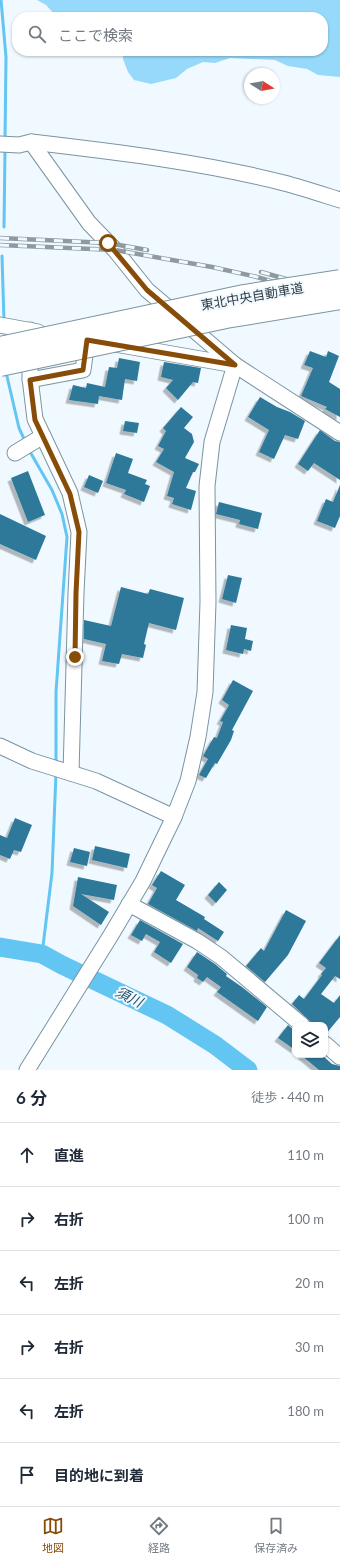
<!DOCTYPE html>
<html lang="ja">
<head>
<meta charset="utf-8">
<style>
	:root { --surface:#fff; --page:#f2f2f3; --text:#1f2937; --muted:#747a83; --line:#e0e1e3; --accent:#884c09 }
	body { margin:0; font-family:Lato,"Noto Sans JP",sans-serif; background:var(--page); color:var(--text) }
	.controls { position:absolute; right:12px; bottom:12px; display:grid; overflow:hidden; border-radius:8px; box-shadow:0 1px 3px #0004 }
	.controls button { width:36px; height:36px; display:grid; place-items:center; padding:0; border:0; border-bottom:1px solid var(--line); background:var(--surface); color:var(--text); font:20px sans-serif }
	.compass { position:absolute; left:244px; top:68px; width:36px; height:36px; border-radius:50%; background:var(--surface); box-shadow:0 1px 3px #0004; rotate:101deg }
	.stop { position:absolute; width:12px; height:12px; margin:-9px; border:3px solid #884c09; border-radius:50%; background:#fff }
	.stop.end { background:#884c09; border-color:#fff; box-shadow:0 1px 4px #0008 }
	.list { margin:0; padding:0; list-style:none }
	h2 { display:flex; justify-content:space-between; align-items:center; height:52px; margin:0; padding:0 16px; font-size:17px }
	h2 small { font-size:13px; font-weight:400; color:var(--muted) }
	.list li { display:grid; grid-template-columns:26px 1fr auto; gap:12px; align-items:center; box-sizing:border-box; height:64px; padding:0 16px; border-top:1px solid var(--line) }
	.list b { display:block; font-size:15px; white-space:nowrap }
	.list em { font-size:13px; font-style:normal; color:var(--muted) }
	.icon { flex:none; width:22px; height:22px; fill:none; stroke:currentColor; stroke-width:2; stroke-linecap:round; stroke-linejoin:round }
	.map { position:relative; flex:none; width:340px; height:1070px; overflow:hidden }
	.search { position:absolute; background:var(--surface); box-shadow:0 1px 3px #0004; left:12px; right:12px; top:12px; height:44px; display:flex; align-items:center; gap:10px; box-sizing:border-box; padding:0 14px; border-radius:16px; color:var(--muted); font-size:15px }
	.sheet { height:436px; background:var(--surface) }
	nav { display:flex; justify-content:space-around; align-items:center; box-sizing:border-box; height:56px; border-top:1px solid var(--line); background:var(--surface); font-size:11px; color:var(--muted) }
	nav a { display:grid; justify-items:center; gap:2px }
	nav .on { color:var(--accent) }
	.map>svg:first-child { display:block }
	.green { fill:#96d9fa }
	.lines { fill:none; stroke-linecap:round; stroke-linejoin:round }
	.stream { stroke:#63c5f1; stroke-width:3 }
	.river { stroke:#63c5f1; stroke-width:19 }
	.building { fill:#2d799a; filter:url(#shadow) }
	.minor-casing { stroke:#7b94a0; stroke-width:17 }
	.minor { stroke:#fff; stroke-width:15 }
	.rail-casing { stroke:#8f999f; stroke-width:4.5 }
	.rail { stroke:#eff9ff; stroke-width:3; stroke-dasharray:9; stroke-linecap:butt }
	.highway-bridge-casing { stroke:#7b94a0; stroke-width:24; stroke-linecap:butt }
	.highway-bridge { stroke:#fff; stroke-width:22 }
	.route { stroke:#884c09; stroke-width:5 }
	.labels { text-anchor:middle; stroke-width:4; stroke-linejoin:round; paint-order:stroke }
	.street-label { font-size:13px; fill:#313b41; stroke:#eff9ff }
	.water-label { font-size:14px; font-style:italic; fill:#265063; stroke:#eff9ff }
</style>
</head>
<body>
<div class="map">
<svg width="340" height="1070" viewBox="0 0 340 1070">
	<defs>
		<filter id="shadow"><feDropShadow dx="-3.5" dy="3.5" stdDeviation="0" flood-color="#0004"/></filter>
	</defs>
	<rect width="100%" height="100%" fill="#eff9ff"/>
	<path class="green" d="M37 0H340V77L318 75 307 69 288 66 275 60 230 58 215 63 203 62 187 69 176 78 151 84 134 80 128 72 123 59V51H323V17H57L46 5Z"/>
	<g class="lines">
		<g class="stream">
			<path d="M1 0 6 57 5 140"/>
			<path d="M4 227 5 150"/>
			<path d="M2 256 4 321"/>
			<path d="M6 372 19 428 25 441"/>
			<path d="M29 450 52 490 62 514 67 537 56 692V763"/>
			<path d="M42 954 52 873 56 773"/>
		</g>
		<path class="river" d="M0 947 42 954 62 965 167 1015 215 1045 248 1070"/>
	</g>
	<g class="building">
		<path d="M310 351 326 357 328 351 339 356 329 382 340 389V417L325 409 327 407 301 396 313 368 304 365Z"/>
		<path d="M119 358 140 362 137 381 125 379 122 400 99 396 98 404 69 400 73 385 86 388 87 383 105 387 109 367 117 368Z"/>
		<path d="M164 362 201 368 198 383 193 382 178 400 166 388 173 380 161 377Z"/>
		<path d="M260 397 277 407 290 412 305 421 298 439 285 435 274 459 259 452 269 430 248 417Z"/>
		<path d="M181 407 193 417 184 428 192 434 194 442 185 458 199 464 195 472H193L186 488 196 491 191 510 172 504 174 498 167 496 174 472 156 462 164 449 158 446 166 431 163 428Z"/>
		<path d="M125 421 139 423 137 433 123 431Z"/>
		<path d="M320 430 335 441 340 442V480L314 463 308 471 298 464Z"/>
		<path d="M116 453 133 459 128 473 147 480 145 484 150 486 144 502 124 494 126 490 106 483Z"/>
		<path d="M28 471 45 515 28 522 11 478Z"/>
		<path d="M89 475 103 481 98 493 84 487Z"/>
		<path d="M340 485V516L335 528 317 521 326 499 333 502Z"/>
		<path d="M219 502 262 513 258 529 239 524 240 520 216 514Z"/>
		<path d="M0 514 46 536 36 560 0 544Z"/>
		<path d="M228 575 242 578 236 603 222 599Z"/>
		<path d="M121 587 148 594 150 589 184 598 176 630 149 623 144 644 146 645 143 658 122 654 119 664 102 661 106 644 84 639V620L111 626Z"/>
		<path d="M231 625 247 628 245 639 253 641 251 651 244 649 243 654 226 650Z"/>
		<path d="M233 680 253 691 232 730 234 731 231 740 217 764 215 763 206 778 199 775 208 759 203 756 214 737 217 738 223 722 220 721 229 705 222 700Z"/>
		<path d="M15 818 32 825 21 852 14 850 10 859 0 855V835L7 838Z"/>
		<path d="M95 846 130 854 127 868 92 860Z"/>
		<path d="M74 848 90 852 87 866 70 862Z"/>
		<path d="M161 871 185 885 176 900 205 917 204 919 224 932 218 941 198 928 197 931 148 904 157 888 152 885Z"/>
		<path d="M78 877 117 885 114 900 81 894 109 912 101 925 73 906Z"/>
		<path d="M219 882 227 890 216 903 208 895Z"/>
		<path d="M286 910 306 921 288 955 265 982 246 966 261 948 264 951Z"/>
		<path d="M140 920 183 944 171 963 154 952 160 942 146 934 142 941 131 935Z"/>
		<path d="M340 935V979L335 976 321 994 334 1003 340 995V1017L325 1035V1025H314L292 1004 299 995 304 999 322 975 321 974 326 968 319 963Z"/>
		<path d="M197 952 215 964 227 974 226 976 242 987 267 1007 258 1021 217 992 221 987 207 977 203 982 197 978 198 975 187 967Z"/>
		<path d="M288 1025 295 1031V1050L278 1038Z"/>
		<path d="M301 1055H322L332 1064 340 1066V1070H319Z"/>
	</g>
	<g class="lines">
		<g class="minor-casing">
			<g id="minor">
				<path d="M0 144 19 145 31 142C116 152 202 162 284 183 303 188 321 194 340 200"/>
				<path d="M0 325 38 332"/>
				<path d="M30 330V378L35 419 70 493 79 532 76 593 71 773"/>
				<path d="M115 344 235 365 340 433"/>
				<path d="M30 380 83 370 87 340"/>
				<path d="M15 453 43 436"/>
				<path d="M0 746 32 761 96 781 174 817"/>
				<path d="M129 904 197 941 221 957 302 1025"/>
				<path d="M325 1044 340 1057"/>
				<path d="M27 1070 111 935 143 881 174 817 188 781 198 737 205 692 208 602 207 486 212 442 235 365 147 290 115 250 89 223 31 142"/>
			</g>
		</g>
		<use href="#minor" class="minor"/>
		<g class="rail-casing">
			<g id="rail">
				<path d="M0 238 108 243 147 250"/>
				<path d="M0 245 115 250 212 267 257 277 340 302"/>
				<path d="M261 272 340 294"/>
			</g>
		</g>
		<use href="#rail" class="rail"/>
		<g class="highway-bridge-casing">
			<g id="highway-bridge">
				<path d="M0 348 244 296 340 281"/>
				<path d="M0 365 226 317 340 298"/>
			</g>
		</g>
		<use href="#highway-bridge" class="highway-bridge"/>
	</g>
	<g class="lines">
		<path class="route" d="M75 657 76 593 79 532 70 494 35 420 30 380 83 370 87 340 235 365 147 290 108 243"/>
	</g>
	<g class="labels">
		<g class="street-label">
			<text transform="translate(252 296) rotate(-10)" y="5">東北中央自動車道</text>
		</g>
		<g class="water-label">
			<text transform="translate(129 997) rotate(26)" y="5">須川</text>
		</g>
	</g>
</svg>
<div class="controls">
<button><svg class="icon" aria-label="layers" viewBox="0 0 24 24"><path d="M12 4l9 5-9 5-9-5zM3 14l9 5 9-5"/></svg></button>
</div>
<svg class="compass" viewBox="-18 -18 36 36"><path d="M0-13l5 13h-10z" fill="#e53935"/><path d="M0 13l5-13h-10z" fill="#747a83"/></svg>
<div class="stop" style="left:108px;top:243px"></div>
<div class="stop end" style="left:75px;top:657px"></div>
<div class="search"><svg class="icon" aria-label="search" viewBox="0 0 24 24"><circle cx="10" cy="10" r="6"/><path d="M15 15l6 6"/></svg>ここで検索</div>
</div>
<section class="sheet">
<h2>6 分<small>徒歩 · 440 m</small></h2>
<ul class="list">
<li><svg class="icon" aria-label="ahead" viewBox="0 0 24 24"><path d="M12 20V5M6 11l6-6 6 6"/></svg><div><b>直進</b></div><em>110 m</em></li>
<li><svg class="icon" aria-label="right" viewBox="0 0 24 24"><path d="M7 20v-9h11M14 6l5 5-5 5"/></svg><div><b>右折</b></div><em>100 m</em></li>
<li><svg class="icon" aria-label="left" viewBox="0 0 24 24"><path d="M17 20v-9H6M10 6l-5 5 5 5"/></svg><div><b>左折</b></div><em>20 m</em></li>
<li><svg class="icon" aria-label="right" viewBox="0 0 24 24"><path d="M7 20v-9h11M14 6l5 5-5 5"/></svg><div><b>右折</b></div><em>30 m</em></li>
<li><svg class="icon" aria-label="left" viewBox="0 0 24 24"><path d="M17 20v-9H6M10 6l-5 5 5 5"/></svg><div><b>左折</b></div><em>180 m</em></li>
<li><svg class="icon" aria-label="arrive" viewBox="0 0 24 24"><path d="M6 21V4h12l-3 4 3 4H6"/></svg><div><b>目的地に到着</b></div></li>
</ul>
</section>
<nav>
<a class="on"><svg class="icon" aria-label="map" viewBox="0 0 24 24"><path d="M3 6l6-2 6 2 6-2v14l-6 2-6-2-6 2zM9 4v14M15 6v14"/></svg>地図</a>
<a><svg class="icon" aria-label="directions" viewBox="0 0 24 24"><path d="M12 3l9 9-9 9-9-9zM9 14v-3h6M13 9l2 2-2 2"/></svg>経路</a>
<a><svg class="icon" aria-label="saved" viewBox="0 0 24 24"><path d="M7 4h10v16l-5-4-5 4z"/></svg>保存済み</a>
</nav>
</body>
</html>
